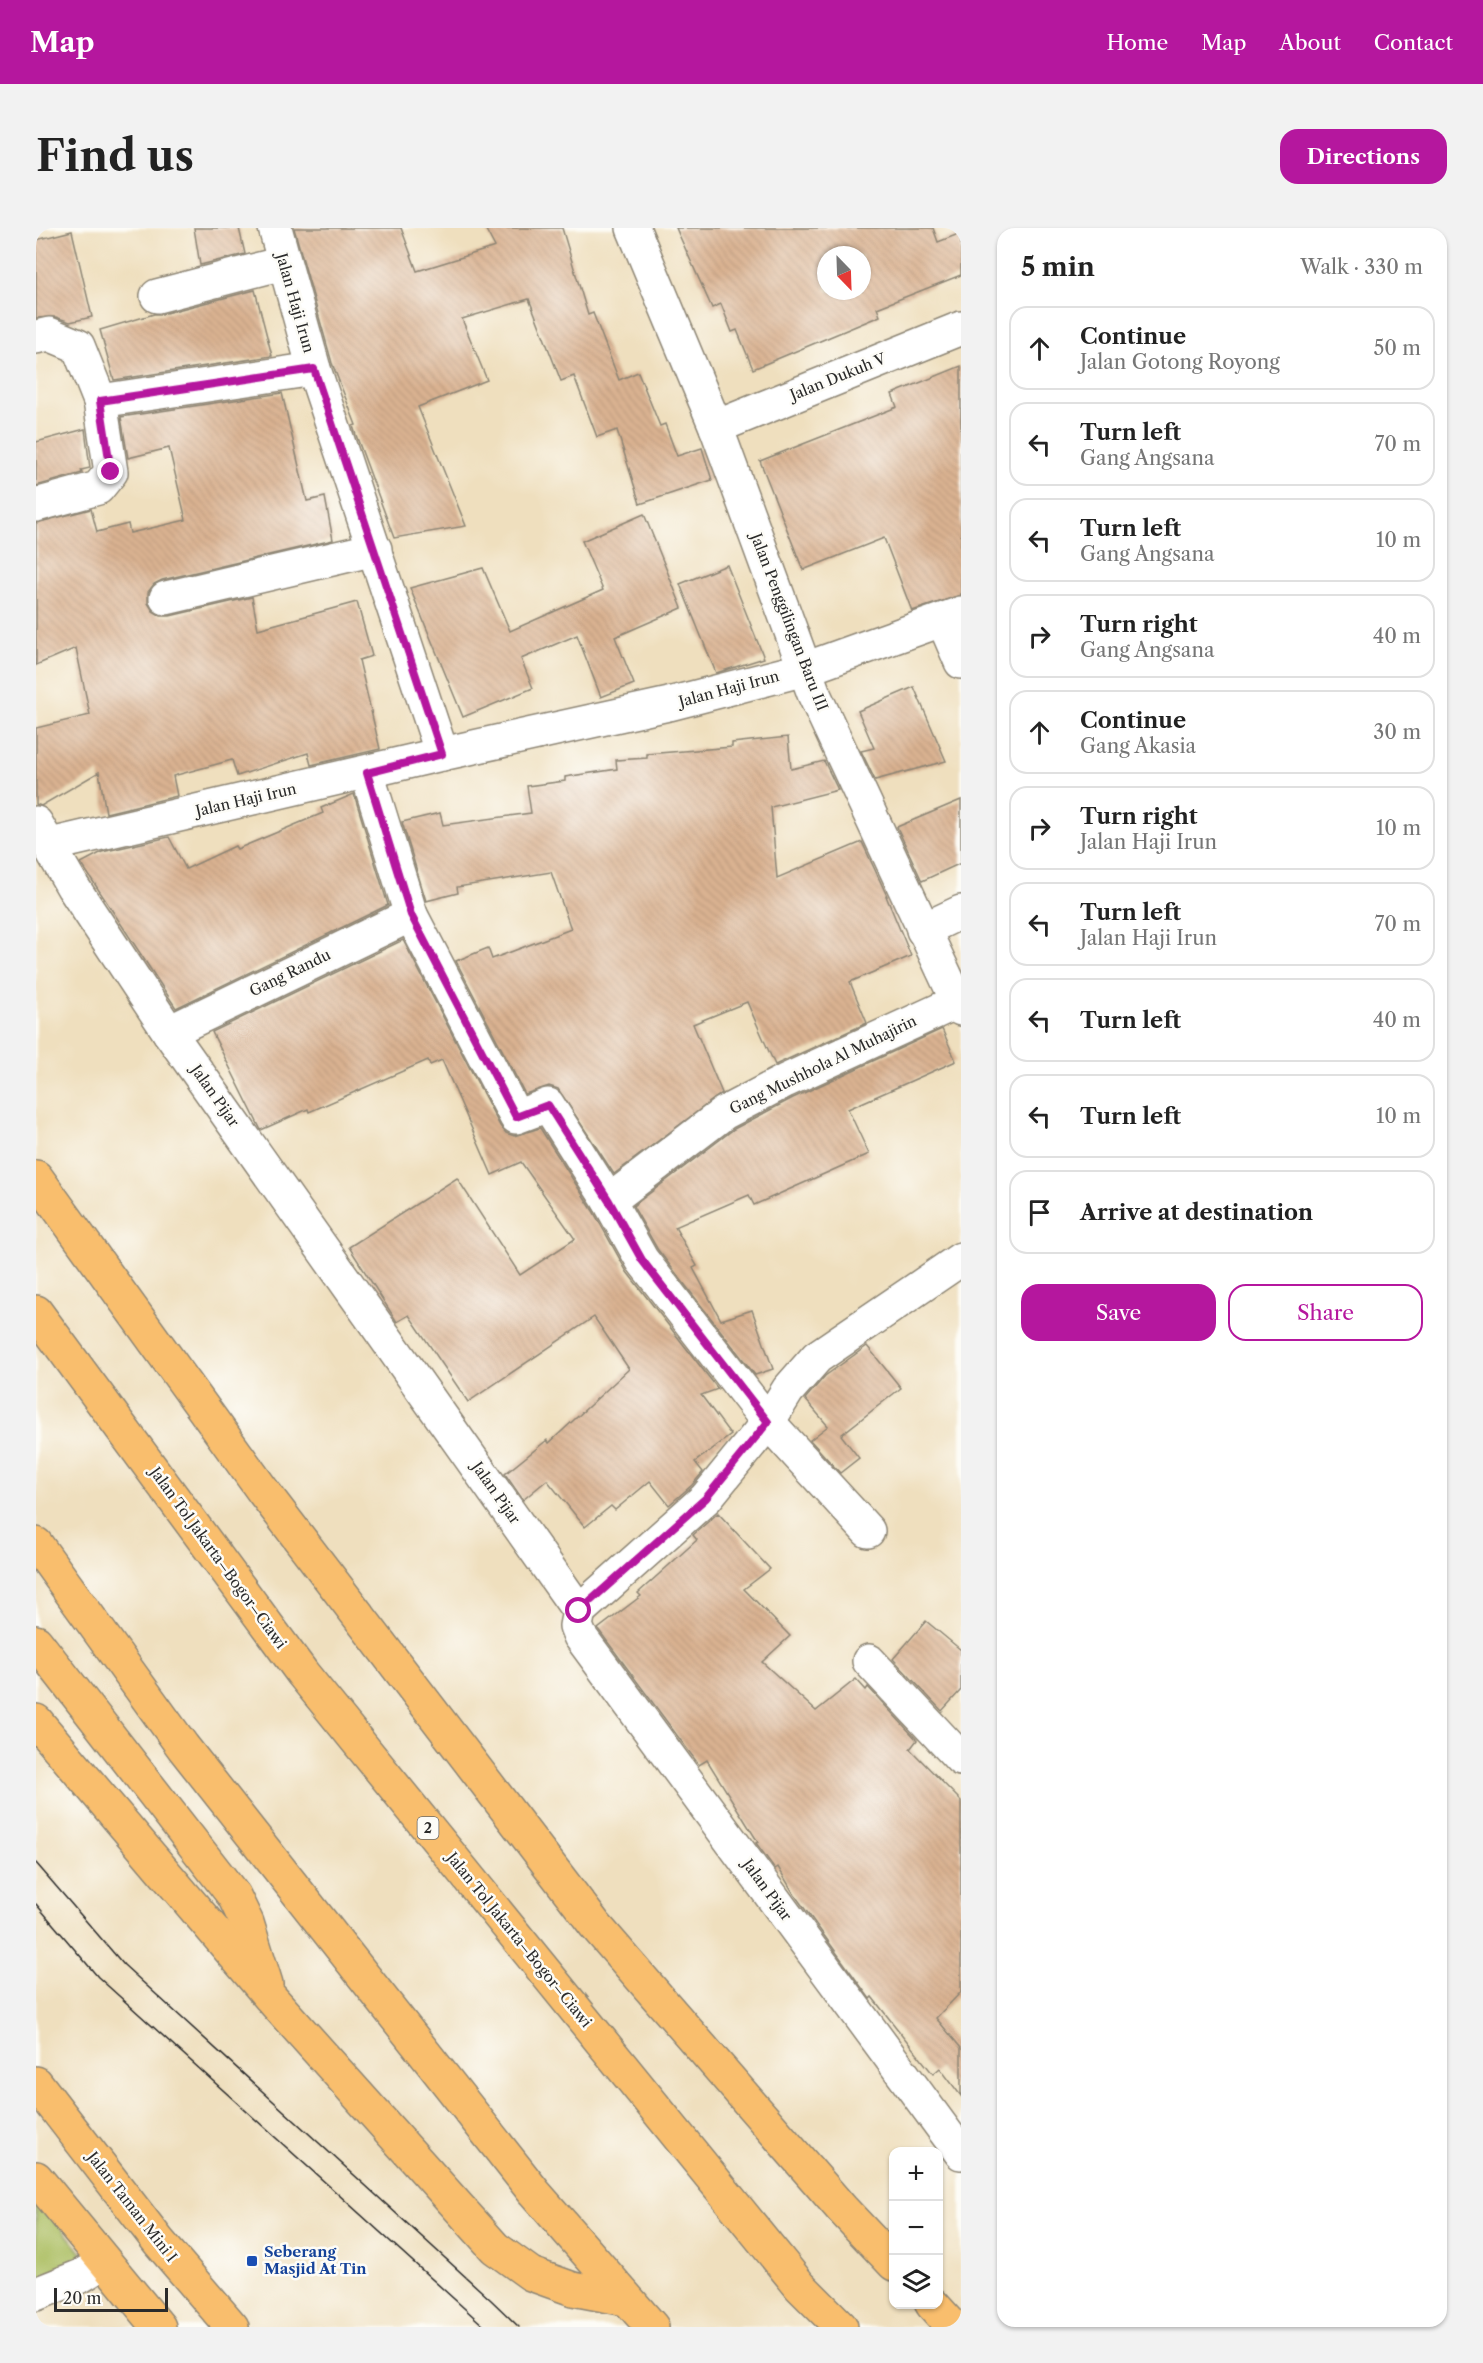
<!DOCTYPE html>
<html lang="en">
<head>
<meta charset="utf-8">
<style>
	:root { --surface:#fff; --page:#f2f2f2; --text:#222; --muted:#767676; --line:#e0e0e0; --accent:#b5179e }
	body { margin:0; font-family:"Libre Caslon Text",serif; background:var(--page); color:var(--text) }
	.controls { position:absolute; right:18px; bottom:18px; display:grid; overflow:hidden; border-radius:12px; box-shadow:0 2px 4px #0004 }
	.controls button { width:54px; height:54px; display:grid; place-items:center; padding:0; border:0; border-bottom:2px solid var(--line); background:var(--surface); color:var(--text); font:30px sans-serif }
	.compass { position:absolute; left:781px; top:18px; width:54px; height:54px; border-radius:50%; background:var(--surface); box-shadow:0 2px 4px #0004; rotate:157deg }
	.scale { position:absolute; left:18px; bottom:15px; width:114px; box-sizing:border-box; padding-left:6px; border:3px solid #2b2b2b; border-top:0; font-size:16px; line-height:21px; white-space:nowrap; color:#2b2b2b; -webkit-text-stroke:4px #fdfcf7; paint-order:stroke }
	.stop { position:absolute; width:18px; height:18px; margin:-14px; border:4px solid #b5179e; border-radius:50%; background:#fff }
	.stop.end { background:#b5179e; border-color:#fff; box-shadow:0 2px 6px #0008 }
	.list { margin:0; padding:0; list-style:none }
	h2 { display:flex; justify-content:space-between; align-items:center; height:78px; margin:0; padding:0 24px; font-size:26px }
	h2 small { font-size:20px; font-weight:400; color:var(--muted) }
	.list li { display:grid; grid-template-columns:39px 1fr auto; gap:18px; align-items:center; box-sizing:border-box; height:84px; margin:0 12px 12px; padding:0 12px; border:2px solid var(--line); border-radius:18px }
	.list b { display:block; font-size:22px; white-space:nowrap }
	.list p { margin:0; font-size:20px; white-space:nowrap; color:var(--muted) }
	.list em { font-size:20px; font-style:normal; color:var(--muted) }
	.actions { display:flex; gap:12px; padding:18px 24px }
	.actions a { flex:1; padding:14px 0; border:2px solid var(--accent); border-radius:18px; text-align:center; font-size:21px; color:var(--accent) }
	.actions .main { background:var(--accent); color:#fff }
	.icon { flex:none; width:33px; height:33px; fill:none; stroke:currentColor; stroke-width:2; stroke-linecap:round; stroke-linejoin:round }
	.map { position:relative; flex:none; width:925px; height:2099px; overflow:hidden; border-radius:18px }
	header { display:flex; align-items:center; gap:36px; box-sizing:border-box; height:84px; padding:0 30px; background:var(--accent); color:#fff }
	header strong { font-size:28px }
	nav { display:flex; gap:33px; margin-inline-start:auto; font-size:21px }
	.intro { display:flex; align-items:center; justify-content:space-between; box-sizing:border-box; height:144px; padding:0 36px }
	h1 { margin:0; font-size:42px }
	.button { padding:15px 27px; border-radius:18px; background:var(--accent); color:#fff; font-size:21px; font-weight:700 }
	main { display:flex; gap:36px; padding:0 36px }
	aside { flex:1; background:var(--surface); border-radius:18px; box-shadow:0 2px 4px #0004 }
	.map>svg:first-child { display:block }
	.park { fill:#abbe61; stroke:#6b7446; stroke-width:1.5 }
	.building { fill:url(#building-back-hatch); fill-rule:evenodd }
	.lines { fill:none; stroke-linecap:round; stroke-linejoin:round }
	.minor-casing { stroke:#8d8574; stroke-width:36 }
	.major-casing { stroke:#8d8574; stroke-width:36 }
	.highway-casing { stroke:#8d8574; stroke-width:36 }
	.minor { stroke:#fff; stroke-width:33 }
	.major { stroke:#f9be6d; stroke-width:33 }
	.highway { stroke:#f9be6d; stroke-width:33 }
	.tram { stroke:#2b2b2b; stroke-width:1.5 }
	.route { stroke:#b5179e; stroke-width:8 }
	.transit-dot { fill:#1a4fb4; stroke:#fdfcf7; stroke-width:2 }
	.labels { text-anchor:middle; stroke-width:5; stroke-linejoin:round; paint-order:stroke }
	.shield { fill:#fdfcf7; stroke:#6a6a68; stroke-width:1.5 }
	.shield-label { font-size:14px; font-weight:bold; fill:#2b2b2b }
	.street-label { font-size:15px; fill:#2b2b2b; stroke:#fdfcf7 }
	.transit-label { font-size:15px; font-weight:bold; fill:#164399; stroke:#fdfcf7; text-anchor:start }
</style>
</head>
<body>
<header>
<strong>Map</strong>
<nav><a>Home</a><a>Map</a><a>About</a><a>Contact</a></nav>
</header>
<div class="intro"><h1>Find us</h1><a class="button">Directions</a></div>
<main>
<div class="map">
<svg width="925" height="2099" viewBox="0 0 925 2099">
	<defs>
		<pattern id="building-back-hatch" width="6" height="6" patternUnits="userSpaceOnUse" patternTransform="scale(1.5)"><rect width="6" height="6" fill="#dab291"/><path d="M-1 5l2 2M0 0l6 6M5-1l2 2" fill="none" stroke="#bb997d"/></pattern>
	</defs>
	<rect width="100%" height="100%" fill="#fdfcf7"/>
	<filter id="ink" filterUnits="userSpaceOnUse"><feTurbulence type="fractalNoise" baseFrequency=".0167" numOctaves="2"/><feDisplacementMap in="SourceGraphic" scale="12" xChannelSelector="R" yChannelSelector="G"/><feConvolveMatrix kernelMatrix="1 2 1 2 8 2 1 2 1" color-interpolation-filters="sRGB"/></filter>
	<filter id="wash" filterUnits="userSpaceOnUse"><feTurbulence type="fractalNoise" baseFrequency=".008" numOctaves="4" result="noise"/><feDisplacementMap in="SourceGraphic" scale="24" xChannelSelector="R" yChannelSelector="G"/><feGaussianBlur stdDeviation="1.35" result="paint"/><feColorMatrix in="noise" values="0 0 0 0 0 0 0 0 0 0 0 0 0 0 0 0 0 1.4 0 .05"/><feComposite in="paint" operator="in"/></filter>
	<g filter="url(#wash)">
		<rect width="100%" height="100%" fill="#efdfbe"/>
		<path class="park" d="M0 1968 53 2034 0 2056Z"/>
		<g id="blocks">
			<g class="building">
				<path d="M158 0H203L209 26 164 37Z"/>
				<path d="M258 0H365L381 43 459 19 449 0H526L552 87 557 85 583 152 602 144 624 198 629 196 641 228 666 220 676 252 604 276 581 202 561 209 538 148 525 153 493 71 426 91 451 152 382 179 430 298 358 310 320 207 317 198 320 197 296 135Z"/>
				<path d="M640 0H897L902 14 925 5V47L841 80 844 88 717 141 701 102 696 104 685 76 676 80ZM790 27H826V63H790Z"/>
				<path d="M36 3 56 89 34 94 20 89 0 90V12Z"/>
				<path d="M219 62 236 128 78 152 64 102 118 86H126Z"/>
				<path d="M925 138V367L876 383 848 310 767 342 724 233 861 179 856 166Z"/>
				<path d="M246 165 271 273 289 269 297 312 126 352 118 356 112 364V375L117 383 125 388H134L216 369 222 401 321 374 336 428 323 432 344 521 275 537 272 525 201 548 196 532 137 548 141 568 70 585 63 544 5 578 0 576V500L54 487 40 420 0 437V295L55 281 61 304 92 296 94 305 150 292 133 220 92 230 85 189Z"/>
				<path d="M49 201 54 240 45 242 46 245 0 258V214Z"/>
				<path d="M608 286 646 380 579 409 598 456 565 469 541 407 485 431 497 460 427 489 374 360 447 340 474 403 567 362 546 313Z"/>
				<path d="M691 337 728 430 680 445 644 356Z"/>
				<path d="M878 459 910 533 839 552 825 523 838 520 822 483Z"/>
				<path d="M752 509 755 541 788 533 802 562 735 579 741 650 826 614 851 668H850L875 728 814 754 831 795 739 837 711 774 657 796 686 865 578 946 522 861 513 858 489 866 420 733 452 720 456 731 535 701 515 644 421 659 422 665 390 673 366 594 404 585 407 597 495 585 491 558 529 553V549L581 541 580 532 611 530V526L696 519V515Z"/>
				<path d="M318 566 352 677 140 780 45 635 66 624 133 609 150 641 199 618 201 621 287 585 285 580Z"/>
				<path d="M925 572V635L886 653 861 599Z"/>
				<path d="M367 712 464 898 470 905 478 908 504 900 557 983 591 1044 682 1161 665 1167 695 1207 659 1234 667 1244 656 1257 633 1277 614 1253 579 1282 575 1278 549 1299 511 1252 487 1272 469 1246 511 1212 513 1215 593 1141 558 1089 432 1174 373 1087 361 1094 313 1019 421 950 484 1047 539 1011 485 934 456 947 406 832 394 837 392 832 273 884 272 881 225 902 176 804Z"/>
				<path d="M906 801 920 833 812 881 833 926 718 977 713 967 639 999 661 1038 657 1040 685 1092 716 1082 737 1141 719 1147 622 1022 597 978 698 901 757 870Z"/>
				<path d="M831 1118 865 1160 805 1207 823 1230 804 1245 774 1212 792 1198 769 1171 789 1148Z"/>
				<path d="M682 1285 734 1341 708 1361 754 1408 726 1434 780 1483 820 1451 830 1462 832 1459 881 1512 874 1521 925 1573V1764L900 1790 925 1820V1868L904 1840 897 1846 836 1769 834 1771 758 1666 742 1639 739 1641 720 1615 722 1614 671 1532 663 1537 562 1401 605 1368 602 1365 661 1312 657 1307Z"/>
				<path d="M890 1393 925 1422V1462L906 1483 857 1431Z"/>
			</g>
		</g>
	</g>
	<g filter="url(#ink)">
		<use href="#blocks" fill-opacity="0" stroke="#8d8574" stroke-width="1.5"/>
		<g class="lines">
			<g class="minor-casing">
				<g id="minor">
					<path d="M239 0 278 141 406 526"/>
					<path d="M597 0 680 199 778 466 925 781"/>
					<path d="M121 68 247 35"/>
					<path d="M0 109 13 106 42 118 64 173 75 244 62 260 0 277"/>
					<path d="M64 173 278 141"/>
					<path d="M680 199 925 100"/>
					<path d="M130 370 339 321"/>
					<path d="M907 392 925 434"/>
					<path d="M331 545 375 687 480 889 512 877 573 973 606 1032 732 1194 832 1303"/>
					<path d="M0 595 37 659 133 804 543 1383 540 1398 544 1408 925 1925"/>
					<path d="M14 617 406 526 633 476 769 441 925 385"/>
					<path d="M887 702 925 684"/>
					<path d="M133 804 375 687"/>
					<path d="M573 973 688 885 749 853 921 774"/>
					<path d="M543 1383 670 1270 732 1194 752 1162 781 1129 925 1031"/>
					<path d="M833 1433 925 1531"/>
					<path d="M0 2066 45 2048 68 2034"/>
				</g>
			</g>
			<g class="major-casing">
				<g id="major">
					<path d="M0 1855 123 2014 196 2099"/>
					<path d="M0 1950 123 2099"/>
				</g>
			</g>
			<g class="highway-casing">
				<g id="highway">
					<path d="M0 949 227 1263 559 1697 806 1981 858 2036"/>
					<path d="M0 1084 267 1446 764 2058 805 2099"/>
					<path d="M0 1316 147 1519 498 1964 616 2099"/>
					<path d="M0 1414 198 1668 211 1695 230 1756"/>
					<path d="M0 1493 234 1769 459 2020 495 2046 537 2061 590 2071"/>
					<path d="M896 2076 917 2099"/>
				</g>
			</g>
			<use href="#minor" class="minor"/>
			<use href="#major" class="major"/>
			<use href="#highway" class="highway"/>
			<g class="tram">
				<path d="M0 1635 88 1737 455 2072 483 2099"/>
				<path d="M0 1676 62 1749 449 2099"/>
			</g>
		</g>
	</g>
	<g class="lines" filter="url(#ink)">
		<path class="route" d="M75 244 64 173 278 141 406 526 331 545 375 687 480 889 512 877 573 973 606 1032 732 1194 670 1270 543 1383"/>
	</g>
	<rect class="transit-dot" x="210" y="2027" width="12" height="12" rx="3"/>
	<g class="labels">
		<rect class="shield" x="381.5" y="1589" width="21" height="22" rx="4.5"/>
		<g class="shield-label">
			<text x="392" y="1605">2</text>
		</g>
		<g class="street-label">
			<text transform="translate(259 75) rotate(74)" y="5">Jalan Haji Irun</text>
			<text transform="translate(802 149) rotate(-22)" y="5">Jalan Dukuh V</text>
			<text transform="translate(753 394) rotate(69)" y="5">Jalan Penggilingan Baru III</text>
			<text transform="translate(693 461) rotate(-15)" y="5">Jalan Haji Irun</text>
			<text transform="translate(210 572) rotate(-13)" y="5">Jalan Haji Irun</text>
			<text transform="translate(254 745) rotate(-26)" y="5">Gang Randu</text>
			<text transform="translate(787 837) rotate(-26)" y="5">Gang Mushhola Al Muhajirin</text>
			<text transform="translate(179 868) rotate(55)" y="5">Jalan Pijar</text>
			<text transform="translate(460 1265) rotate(55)" y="5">Jalan Pijar</text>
			<text transform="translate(182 1330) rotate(54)" y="5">Jalan Tol Jakarta–Bogor–Ciawi</text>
			<text transform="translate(731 1662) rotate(54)" y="5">Jalan Pijar</text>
			<text transform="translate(483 1712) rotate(51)" y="5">Jalan Tol Jakarta–Bogor–Ciawi</text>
			<text transform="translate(96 1979) rotate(52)" y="5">Jalan Taman Mini I</text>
		</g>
		<g class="transit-label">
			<text x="228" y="2029">Seberang<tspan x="228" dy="17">Masjid At Tin</tspan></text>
		</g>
	</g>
</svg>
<div class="controls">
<button>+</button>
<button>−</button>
<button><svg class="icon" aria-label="layers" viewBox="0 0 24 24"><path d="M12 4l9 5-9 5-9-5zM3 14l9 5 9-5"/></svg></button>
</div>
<svg class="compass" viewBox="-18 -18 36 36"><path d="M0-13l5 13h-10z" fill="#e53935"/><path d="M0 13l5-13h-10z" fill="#767676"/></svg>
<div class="scale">20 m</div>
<div class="stop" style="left:543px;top:1383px"></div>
<div class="stop end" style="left:75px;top:244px"></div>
</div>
<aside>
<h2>5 min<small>Walk · 330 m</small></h2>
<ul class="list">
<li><svg class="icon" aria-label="ahead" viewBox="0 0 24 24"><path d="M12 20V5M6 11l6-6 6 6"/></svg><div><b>Continue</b><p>Jalan Gotong Royong</p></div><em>50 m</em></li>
<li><svg class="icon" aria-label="left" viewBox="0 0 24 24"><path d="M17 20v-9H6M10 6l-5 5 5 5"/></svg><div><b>Turn left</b><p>Gang Angsana</p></div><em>70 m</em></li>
<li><svg class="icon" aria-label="left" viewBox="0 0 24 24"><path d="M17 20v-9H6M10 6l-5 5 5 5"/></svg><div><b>Turn left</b><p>Gang Angsana</p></div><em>10 m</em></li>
<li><svg class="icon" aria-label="right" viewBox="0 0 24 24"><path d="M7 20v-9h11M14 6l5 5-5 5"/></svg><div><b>Turn right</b><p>Gang Angsana</p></div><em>40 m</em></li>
<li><svg class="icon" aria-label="ahead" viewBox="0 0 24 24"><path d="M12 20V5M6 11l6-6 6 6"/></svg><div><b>Continue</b><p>Gang Akasia</p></div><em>30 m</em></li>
<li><svg class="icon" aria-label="right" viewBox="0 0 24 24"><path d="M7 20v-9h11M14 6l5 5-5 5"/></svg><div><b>Turn right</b><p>Jalan Haji Irun</p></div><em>10 m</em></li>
<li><svg class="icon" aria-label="left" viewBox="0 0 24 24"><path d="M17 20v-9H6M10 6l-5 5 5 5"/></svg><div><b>Turn left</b><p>Jalan Haji Irun</p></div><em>70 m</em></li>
<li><svg class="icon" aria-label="left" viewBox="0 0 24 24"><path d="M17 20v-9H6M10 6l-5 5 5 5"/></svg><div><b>Turn left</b></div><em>40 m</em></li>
<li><svg class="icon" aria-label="left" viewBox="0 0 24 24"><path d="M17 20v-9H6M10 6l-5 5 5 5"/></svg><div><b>Turn left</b></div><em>10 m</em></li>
<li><svg class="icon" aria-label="arrive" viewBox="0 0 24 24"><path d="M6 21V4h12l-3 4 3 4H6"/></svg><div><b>Arrive at destination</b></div></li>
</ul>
<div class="actions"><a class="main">Save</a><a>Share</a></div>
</aside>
</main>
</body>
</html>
